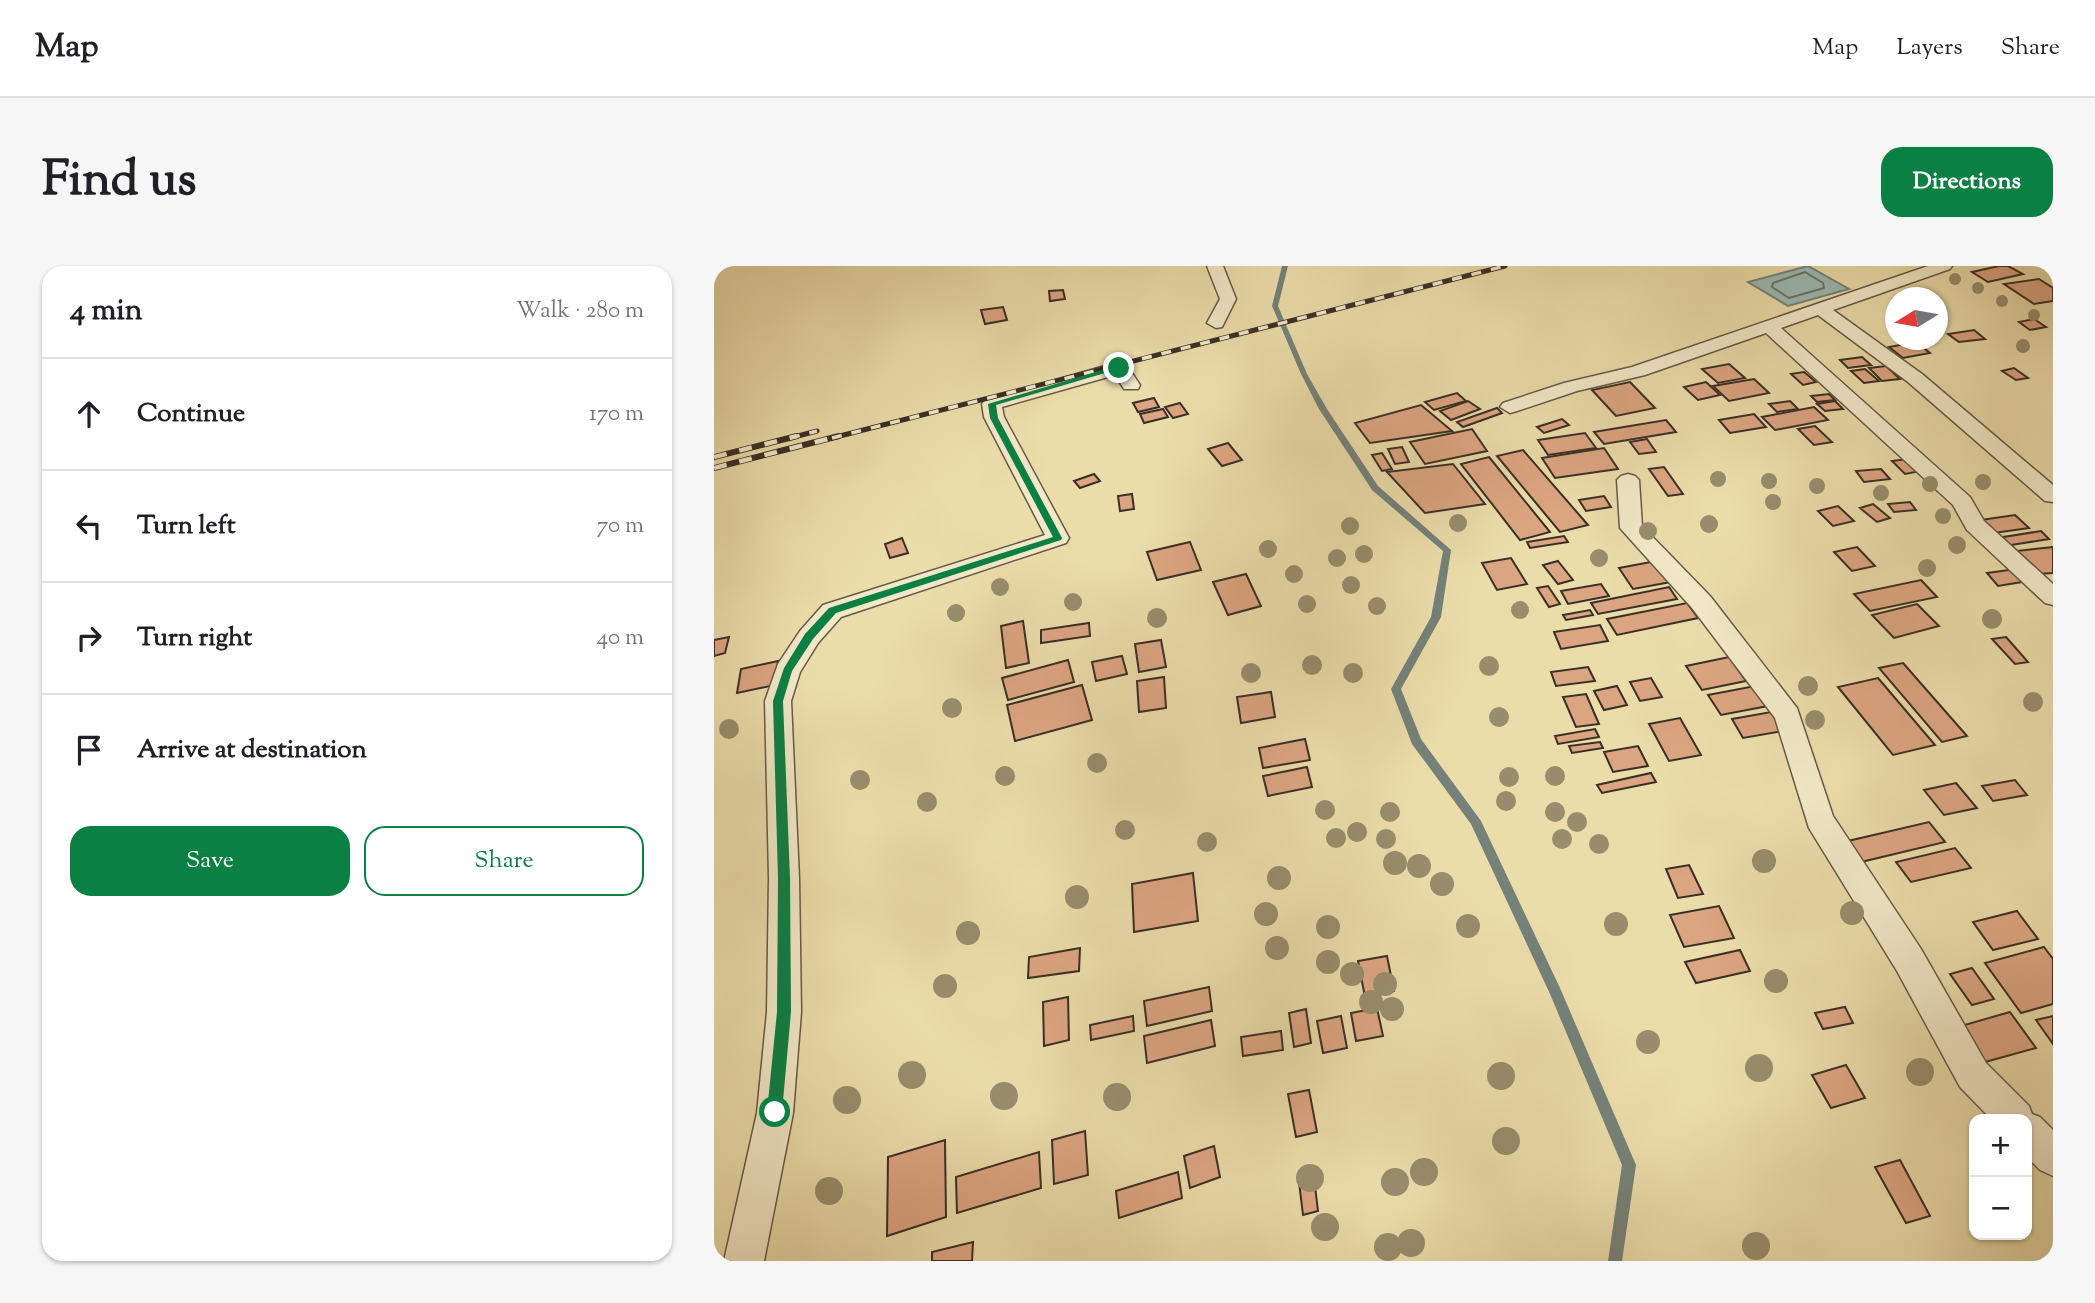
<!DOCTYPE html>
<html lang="en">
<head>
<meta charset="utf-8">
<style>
	:root { --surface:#fff; --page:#f6f6f6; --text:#202124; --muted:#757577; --line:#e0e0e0; --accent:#0b8043 }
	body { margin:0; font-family:"Sorts Mill Goudy",serif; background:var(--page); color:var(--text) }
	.controls { position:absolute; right:21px; bottom:21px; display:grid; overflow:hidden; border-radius:14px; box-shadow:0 2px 5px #0004 }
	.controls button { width:63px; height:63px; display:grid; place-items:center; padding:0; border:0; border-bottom:2px solid var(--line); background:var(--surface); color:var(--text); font:35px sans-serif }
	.compass { position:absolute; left:1171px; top:21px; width:63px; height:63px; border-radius:50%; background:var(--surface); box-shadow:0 2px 5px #0004; rotate:259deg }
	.stop { position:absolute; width:21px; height:21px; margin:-16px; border:5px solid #0b8043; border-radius:50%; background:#fff }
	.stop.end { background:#0b8043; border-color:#fff; box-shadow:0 2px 7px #0008 }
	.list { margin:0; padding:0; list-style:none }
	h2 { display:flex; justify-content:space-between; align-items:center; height:91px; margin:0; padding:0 28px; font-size:30px }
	h2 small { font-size:23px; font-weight:400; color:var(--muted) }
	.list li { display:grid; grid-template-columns:46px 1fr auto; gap:21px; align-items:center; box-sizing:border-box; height:112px; padding:0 28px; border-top:2px solid var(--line) }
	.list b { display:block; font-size:26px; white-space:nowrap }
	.list em { font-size:23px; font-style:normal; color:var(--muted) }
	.actions { display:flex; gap:14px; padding:21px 28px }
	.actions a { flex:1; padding:16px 0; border:2px solid var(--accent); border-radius:21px; text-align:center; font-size:24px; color:var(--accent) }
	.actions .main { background:var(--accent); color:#fff }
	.icon { flex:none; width:38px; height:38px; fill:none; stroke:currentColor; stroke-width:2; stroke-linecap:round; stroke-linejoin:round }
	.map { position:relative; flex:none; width:1339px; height:995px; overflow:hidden; border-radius:21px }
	header { display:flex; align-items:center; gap:42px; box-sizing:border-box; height:98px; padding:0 35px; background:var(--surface); border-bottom:2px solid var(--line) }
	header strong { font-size:33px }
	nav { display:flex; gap:38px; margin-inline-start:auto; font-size:24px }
	.intro { display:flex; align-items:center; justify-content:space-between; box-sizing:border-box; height:168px; padding:0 42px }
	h1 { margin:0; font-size:49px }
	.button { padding:18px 32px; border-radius:21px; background:var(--accent); color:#fff; font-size:24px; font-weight:700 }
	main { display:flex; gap:42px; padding:0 42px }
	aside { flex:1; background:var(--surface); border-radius:21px; box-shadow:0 2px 5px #0004 }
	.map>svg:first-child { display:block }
	.water { fill:#9bbab2; stroke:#74827a; stroke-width:2 }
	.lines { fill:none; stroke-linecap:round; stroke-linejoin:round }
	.shore { stroke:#6a746c; stroke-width:2 }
	.stream { fill:#74827a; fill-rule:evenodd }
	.building { fill:#dca581; stroke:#3a2f26; stroke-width:2 }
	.street-casing { stroke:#665a47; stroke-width:3 }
	.street { fill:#f2e9c8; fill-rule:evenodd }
	.rail-far1-casing { stroke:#3a2f26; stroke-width:5 }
	.rail-casing { stroke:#3a2f26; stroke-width:6 }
	.rail-far1 { stroke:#f2e9c8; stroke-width:3.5; stroke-dasharray:10; stroke-linecap:butt }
	.rail { stroke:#f2e9c8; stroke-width:4.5; stroke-dasharray:13; stroke-linecap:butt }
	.tree { fill:#988d6c }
	.route { fill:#0b8043 }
</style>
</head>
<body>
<header>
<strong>Map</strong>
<nav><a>Map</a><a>Layers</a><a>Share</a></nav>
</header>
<div class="intro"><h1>Find us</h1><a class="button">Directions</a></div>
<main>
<aside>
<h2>4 min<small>Walk · 280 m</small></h2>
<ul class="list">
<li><svg class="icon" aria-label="ahead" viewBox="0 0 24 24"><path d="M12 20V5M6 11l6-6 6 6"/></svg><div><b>Continue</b></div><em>170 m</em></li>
<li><svg class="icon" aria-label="left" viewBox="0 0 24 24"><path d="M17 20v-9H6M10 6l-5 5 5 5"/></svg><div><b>Turn left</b></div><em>70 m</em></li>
<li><svg class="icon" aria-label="right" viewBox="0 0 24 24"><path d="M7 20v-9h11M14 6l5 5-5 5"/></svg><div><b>Turn right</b></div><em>40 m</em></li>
<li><svg class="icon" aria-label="arrive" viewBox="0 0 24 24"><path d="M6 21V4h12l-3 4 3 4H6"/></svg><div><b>Arrive at destination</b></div></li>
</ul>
<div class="actions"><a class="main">Save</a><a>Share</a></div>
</aside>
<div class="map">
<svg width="1339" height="995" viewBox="0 0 1339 995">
	<rect width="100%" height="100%" fill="#ebddaa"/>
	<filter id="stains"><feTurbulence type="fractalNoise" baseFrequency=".00286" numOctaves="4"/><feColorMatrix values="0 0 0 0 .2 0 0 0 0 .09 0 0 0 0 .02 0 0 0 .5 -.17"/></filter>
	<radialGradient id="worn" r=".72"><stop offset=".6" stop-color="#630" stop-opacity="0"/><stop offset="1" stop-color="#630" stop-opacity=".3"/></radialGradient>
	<path class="water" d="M1094 0 1135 23 1074 40 1034 16Z"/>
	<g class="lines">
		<path class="shore" d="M1091 6 1109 17 1110 22 1075 32 1058 21 1059 17Z"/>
		<path class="stream" d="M568 0H574L564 40 593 108 613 143 664 220 737 284 727 351 687 423 707 473 767 555 846 722 922 899 908 995H894L908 899 836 728 757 558 698 478 677 423 717 351 729 285 658 224 605 143 587 108 558 40Z"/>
	</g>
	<g class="building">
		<path d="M1285 0H1294L1309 8 1274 16 1258 6Z"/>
		<path d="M1325 13 1339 22V35L1320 38 1290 18Z"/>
		<path d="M349 24 351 33 336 35 335 25Z"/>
		<path d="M289 41 293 54 271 58 267 44Z"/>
		<path d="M1320 53 1332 61 1316 64 1305 56Z"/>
		<path d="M1260 64 1271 73 1245 76 1234 68Z"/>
		<path d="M1202 76 1216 87 1189 92 1175 81Z"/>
		<path d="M1148 91 1157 99 1134 102 1126 94Z"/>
		<path d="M1015 98 1031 112 1004 117 988 103Z"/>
		<path d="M1172 100 1186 113 1168 115 1155 102Z"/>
		<path d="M1300 102 1314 112 1302 114 1288 105Z"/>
		<path d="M1151 103 1165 115 1150 117 1137 105Z"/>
		<path d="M1090 106 1102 116 1089 119 1077 108Z"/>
		<path d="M1040 113 1055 127 1015 135 999 120Z"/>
		<path d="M916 116 941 142 902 150 878 124Z"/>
		<path d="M992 116 1006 129 984 134 970 121Z"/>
		<path d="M743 127 752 135 720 144 711 136Z"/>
		<path d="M1115 128 1121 134 1103 136 1097 130Z"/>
		<path d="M440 132 445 141 424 146 419 137Z"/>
		<path d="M754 135 766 143 737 154 726 145Z"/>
		<path d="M1076 135 1084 143 1063 146 1055 138Z"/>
		<path d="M1121 135 1129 143 1111 145 1103 138Z"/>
		<path d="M466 137 474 148 459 152 451 141Z"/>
		<path d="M707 139 738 165 656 177 641 157Z"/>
		<path d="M1100 141 1114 154 1061 164 1048 151Z"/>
		<path d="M783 142 788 147 749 161 743 156Z"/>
		<path d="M449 143 454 151 430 157 426 148Z"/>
		<path d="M1040 148 1052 161 1016 167 1005 154Z"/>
		<path d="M848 153 855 159 830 167 823 161Z"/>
		<path d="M952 154 962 166 890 178 880 166Z"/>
		<path d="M1101 160 1118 176 1100 179 1084 163Z"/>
		<path d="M758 163 773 185 711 198 696 176Z"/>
		<path d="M871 167 882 182 834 189 824 174Z"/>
		<path d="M933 173 942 186 925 188 916 176Z"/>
		<path d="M514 177 528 194 508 200 494 183Z"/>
		<path d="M688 181 695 196 681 198 674 183Z"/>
		<path d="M890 182 904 203 841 212 828 192Z"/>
		<path d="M809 184 874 259 846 266 783 190Z"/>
		<path d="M668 187 678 203 668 205 658 189Z"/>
		<path d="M775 191 836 266 806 274 747 198Z"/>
		<path d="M1194 193 1207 205 1191 208 1178 195Z"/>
		<path d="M739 198 771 238 711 247 673 206Z"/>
		<path d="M950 201 969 228 954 230 935 203Z"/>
		<path d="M1167 203 1176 213 1150 216 1142 205Z"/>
		<path d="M380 208 386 215 366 222 360 215Z"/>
		<path d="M418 228 420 243 406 245 404 230Z"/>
		<path d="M890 230 897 241 872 245 865 234Z"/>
		<path d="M1196 236 1202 244 1180 246 1174 238Z"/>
		<path d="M1159 238 1176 252 1163 256 1146 242Z"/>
		<path d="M1124 240 1140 255 1119 260 1104 245Z"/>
		<path d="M1301 249 1315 262 1273 268 1260 255Z"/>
		<path d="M1327 265 1335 273 1291 280 1283 272Z"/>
		<path d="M850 270 854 276 816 282 813 276Z"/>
		<path d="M188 272 194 287 176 292 171 278Z"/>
		<path d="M476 276 487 304 443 314 433 286Z"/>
		<path d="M1143 281 1161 300 1138 305 1120 286Z"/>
		<path d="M1339 281V307L1325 308 1303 285Z"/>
		<path d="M797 292 813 318 783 324 768 297Z"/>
		<path d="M844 295 859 314 844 318 829 299Z"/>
		<path d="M942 295 957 316 919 323 905 302Z"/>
		<path d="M1302 303 1314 315 1284 320 1273 307Z"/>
		<path d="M532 308 547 340 514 349 499 316Z"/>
		<path d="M1207 314 1223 331 1156 345 1140 328Z"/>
		<path d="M887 318 895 330 854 338 847 325Z"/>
		<path d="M834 320 846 338 835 341 823 322Z"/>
		<path d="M955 321 963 333 884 348 877 337Z"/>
		<path d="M973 337 984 352 903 369 893 353Z"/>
		<path d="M1203 338 1225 360 1180 372 1158 349Z"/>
		<path d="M876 344 879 349 852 354 849 349Z"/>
		<path d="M309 355 315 397 292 402 287 360Z"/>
		<path d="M375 357 376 370 327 377V364Z"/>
		<path d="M886 359 894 375 847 383 840 366Z"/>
		<path d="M15 371 11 387 0 390V374Z"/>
		<path d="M1292 371 1314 396 1301 398 1278 373Z"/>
		<path d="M447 374 452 401 425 406 421 378Z"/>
		<path d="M408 390 413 408 382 415 378 396Z"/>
		<path d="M1015 391 1032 415 988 424 972 400Z"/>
		<path d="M354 394 360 416 294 434 288 412Z"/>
		<path d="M64 395 61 419 23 427 27 403Z"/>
		<path d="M1189 397 1253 470 1228 476 1165 402Z"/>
		<path d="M874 401 881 415 842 420 837 406Z"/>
		<path d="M450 411 452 442 425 446 423 415Z"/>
		<path d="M937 412 948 431 926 435 916 416Z"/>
		<path d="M1164 412 1221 479 1179 489 1124 421Z"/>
		<path d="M368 419 378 454 301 475 293 439Z"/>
		<path d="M903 420 913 439 890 444 880 425Z"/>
		<path d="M1041 420 1054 440 1007 449 994 429Z"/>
		<path d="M557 426 561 451 527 457 523 431Z"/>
		<path d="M872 428 885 458 862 461 849 431Z"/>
		<path d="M1057 446 1069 465 1029 472 1018 453Z"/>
		<path d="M966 452 987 489 955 495 935 458Z"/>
		<path d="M881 463 885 471 844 478 841 470Z"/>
		<path d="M591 473 596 494 549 502 545 482Z"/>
		<path d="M886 476 889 482 858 487 855 480Z"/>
		<path d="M924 480 934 500 899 506 890 486Z"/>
		<path d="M593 501 598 521 554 530 549 510Z"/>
		<path d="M937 507 942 516 888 527 883 519Z"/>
		<path d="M1301 514 1313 529 1279 535 1268 520Z"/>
		<path d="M1242 517 1263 542 1230 549 1210 524Z"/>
		<path d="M1215 556 1231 576 1147 596 1134 575Z"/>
		<path d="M1241 582 1257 602 1197 616 1182 596Z"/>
		<path d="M975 599 989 628 964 632 952 603Z"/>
		<path d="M479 607 484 655 420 666 418 618Z"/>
		<path d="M1005 640 1020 672 970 681 956 649Z"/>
		<path d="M1303 645 1324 673 1279 684 1259 656Z"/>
		<path d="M1330 681 1339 693V738L1307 747 1271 697Z"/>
		<path d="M366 682 365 705 314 712 315 691Z"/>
		<path d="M1026 684 1036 705 982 717 971 696Z"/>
		<path d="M673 690 680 725 651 731 644 695Z"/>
		<path d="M1258 702 1280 733 1258 739 1236 708Z"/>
		<path d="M495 721 498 745 433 760 430 735Z"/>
		<path d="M354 731 355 774 330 780 329 736Z"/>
		<path d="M1131 741 1139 757 1109 763 1101 747Z"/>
		<path d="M663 742 669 770 642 775 637 747Z"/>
		<path d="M592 743 597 777 580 781 575 747Z"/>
		<path d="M1296 746 1322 782 1271 796 1247 760Z"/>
		<path d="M419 750 420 765 377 774 376 759Z"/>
		<path d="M627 750 633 782 609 787 603 755Z"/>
		<path d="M1339 750V778L1322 754Z"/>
		<path d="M497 754 501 780 433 797 430 770Z"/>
		<path d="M567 765 569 784 529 790 527 771Z"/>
		<path d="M1132 799 1151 832 1117 842 1098 809Z"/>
		<path d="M595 824 603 866 582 871 574 828Z"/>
		<path d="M371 865 374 909 340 918 338 874Z"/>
		<path d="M231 874 232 951 173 970 174 891Z"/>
		<path d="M500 880 506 911 476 922 470 890Z"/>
		<path d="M325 886 327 922 243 947 242 911Z"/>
		<path d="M1186 894 1216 950 1192 957 1161 901Z"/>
		<path d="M464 906 468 932 405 952 402 925Z"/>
		<path d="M600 912 604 945 589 949 585 916Z"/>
		<path d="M259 976 258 995H218V986Z"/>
	</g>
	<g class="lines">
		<g class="street-casing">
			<g id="street">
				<path d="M493 0H509L522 33 508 61 502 62 493 57 506 33Z"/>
				<path d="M1214 0H1238L1236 3 1119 44 1208 108 1339 219V236L1331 235 1194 116 1104 49 1067 62 1256 231 1270 255 1339 318V339L1331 337 1253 264 1239 239 1052 67 931 109 863 125 803 145 796 147 786 141 789 137 850 117 918 101Z"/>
				<path d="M405 96 412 98 426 119 424 123H410L401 109 288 141 290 151 355 272 352 277 127 351 104 377 86 406 77 435 85 612 87 746 79 847 50 995H10L43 847 53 746 55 612 51 435 64 398 86 365 109 339 331 269 270 151 268 138 271 134Z"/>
				<path d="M914 208 921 210 925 214 928 260 996 330 1083 442 1119 550 1207 683 1272 797 1315 840 1318 848 1326 851 1339 864V910L1326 904 1313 891V853H1277L1246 821 1183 705 1095 562 1061 452 978 342 906 262 903 214 907 210Z"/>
			</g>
		</g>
		<use href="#street" class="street"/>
		<g class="rail-far1-casing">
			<g id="rail-far1">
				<path d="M76 172 103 165"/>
				<path d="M118 172 791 0"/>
			</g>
		</g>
		<g class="rail-casing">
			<g id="rail">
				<path d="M0 191 83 170"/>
				<path d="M0 202 125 170"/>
			</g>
		</g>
		<use href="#rail-far1" class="rail-far1"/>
		<use href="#rail" class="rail"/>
	</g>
	<g class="tree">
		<circle cx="1241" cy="13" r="6"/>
		<circle cx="1264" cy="22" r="6"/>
		<circle cx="1288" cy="35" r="6"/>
		<circle cx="1320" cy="49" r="6"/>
		<circle cx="1309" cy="80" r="7"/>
		<circle cx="1004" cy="213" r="8"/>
		<circle cx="1055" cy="215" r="8"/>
		<circle cx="1269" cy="216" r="8"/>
		<circle cx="1216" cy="218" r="8"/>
		<circle cx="1103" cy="220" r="8"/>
		<circle cx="1167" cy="227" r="8"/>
		<circle cx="1059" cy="236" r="8"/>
		<circle cx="1229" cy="250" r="8"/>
		<circle cx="744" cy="257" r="9"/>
		<circle cx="995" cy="258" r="9"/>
		<circle cx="636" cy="260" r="9"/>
		<circle cx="934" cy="265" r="9"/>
		<circle cx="1243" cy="279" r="9"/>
		<circle cx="554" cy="283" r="9"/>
		<circle cx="650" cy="288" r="9"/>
		<circle cx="623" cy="292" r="9"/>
		<circle cx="885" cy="292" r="9"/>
		<circle cx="1213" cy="302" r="9"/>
		<circle cx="580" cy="308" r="9"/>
		<circle cx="637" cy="319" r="9"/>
		<circle cx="286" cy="321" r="9"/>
		<circle cx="359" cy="336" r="9"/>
		<circle cx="593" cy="338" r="9"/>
		<circle cx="663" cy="340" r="9"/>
		<circle cx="806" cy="344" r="9"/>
		<circle cx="242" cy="347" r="9"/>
		<circle cx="443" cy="352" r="10"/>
		<circle cx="1278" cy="353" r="10"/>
		<circle cx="598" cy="399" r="10"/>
		<circle cx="775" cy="400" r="10"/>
		<circle cx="537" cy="407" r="10"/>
		<circle cx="639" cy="407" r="10"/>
		<circle cx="1094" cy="420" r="10"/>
		<circle cx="1319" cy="436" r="10"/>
		<circle cx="238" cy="442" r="10"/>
		<circle cx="785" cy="451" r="10"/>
		<circle cx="1101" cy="454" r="10"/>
		<circle cx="15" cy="463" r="10"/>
		<circle cx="383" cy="497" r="10"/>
		<circle cx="291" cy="510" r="10"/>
		<circle cx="841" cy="510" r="10"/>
		<circle cx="795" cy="511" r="10"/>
		<circle cx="146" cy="514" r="10"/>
		<circle cx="792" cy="535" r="10"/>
		<circle cx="213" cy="536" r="10"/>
		<circle cx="611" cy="544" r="10"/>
		<circle cx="676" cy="546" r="10"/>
		<circle cx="841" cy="546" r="10"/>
		<circle cx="863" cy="556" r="10"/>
		<circle cx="411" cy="564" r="10"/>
		<circle cx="643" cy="566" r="10"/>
		<circle cx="622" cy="572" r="10"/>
		<circle cx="672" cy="573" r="10"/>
		<circle cx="848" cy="573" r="10"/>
		<circle cx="493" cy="576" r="10"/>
		<circle cx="885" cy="578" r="10"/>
		<circle cx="1050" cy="595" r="12"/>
		<circle cx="681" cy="597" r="12"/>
		<circle cx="705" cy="600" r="12"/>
		<circle cx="565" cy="612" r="12"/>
		<circle cx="728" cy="618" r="12"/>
		<circle cx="363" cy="631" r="12"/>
		<circle cx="1138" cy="647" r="12"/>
		<circle cx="552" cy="648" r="12"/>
		<circle cx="902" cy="658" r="12"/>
		<circle cx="754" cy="660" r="12"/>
		<circle cx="614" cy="661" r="12"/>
		<circle cx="254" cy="667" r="12"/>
		<circle cx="563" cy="682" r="12"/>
		<circle cx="614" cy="696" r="12"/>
		<circle cx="638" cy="708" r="12"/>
		<circle cx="1062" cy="715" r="12"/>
		<circle cx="671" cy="718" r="12"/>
		<circle cx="231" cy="720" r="12"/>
		<circle cx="657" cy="736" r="12"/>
		<circle cx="678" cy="743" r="12"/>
		<circle cx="934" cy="776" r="12"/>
		<circle cx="1045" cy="802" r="14"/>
		<circle cx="1206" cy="806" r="14"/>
		<circle cx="198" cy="809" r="14"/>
		<circle cx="787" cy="810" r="14"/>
		<circle cx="290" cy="830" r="14"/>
		<circle cx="403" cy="831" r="14"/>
		<circle cx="133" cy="834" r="14"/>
		<circle cx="792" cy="875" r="14"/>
		<circle cx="710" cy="906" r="14"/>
		<circle cx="596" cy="912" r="14"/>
		<circle cx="681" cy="916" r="14"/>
		<circle cx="115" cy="925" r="14"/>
		<circle cx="611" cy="961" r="14"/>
		<circle cx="697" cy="977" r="14"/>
		<circle cx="1042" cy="980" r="14"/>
		<circle cx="674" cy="981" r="14"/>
	</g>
	<path class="route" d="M402 100 408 102 282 139 284 152 348 272 347 274 122 347 99 373 78 405 69 435 76 612 77 746 68 846 66 852 61 854 55 852 53 846 63 746 64 612 59 435 70 402 91 368 115 342 339 271 276 152 274 138Z"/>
	<rect width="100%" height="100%" filter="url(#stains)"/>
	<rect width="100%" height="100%" fill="url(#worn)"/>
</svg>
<div class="controls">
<button>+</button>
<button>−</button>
</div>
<svg class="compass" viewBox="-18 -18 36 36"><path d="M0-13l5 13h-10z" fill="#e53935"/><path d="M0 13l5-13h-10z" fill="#757577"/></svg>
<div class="stop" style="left:61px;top:846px"></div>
<div class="stop end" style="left:405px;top:102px"></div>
</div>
</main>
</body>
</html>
